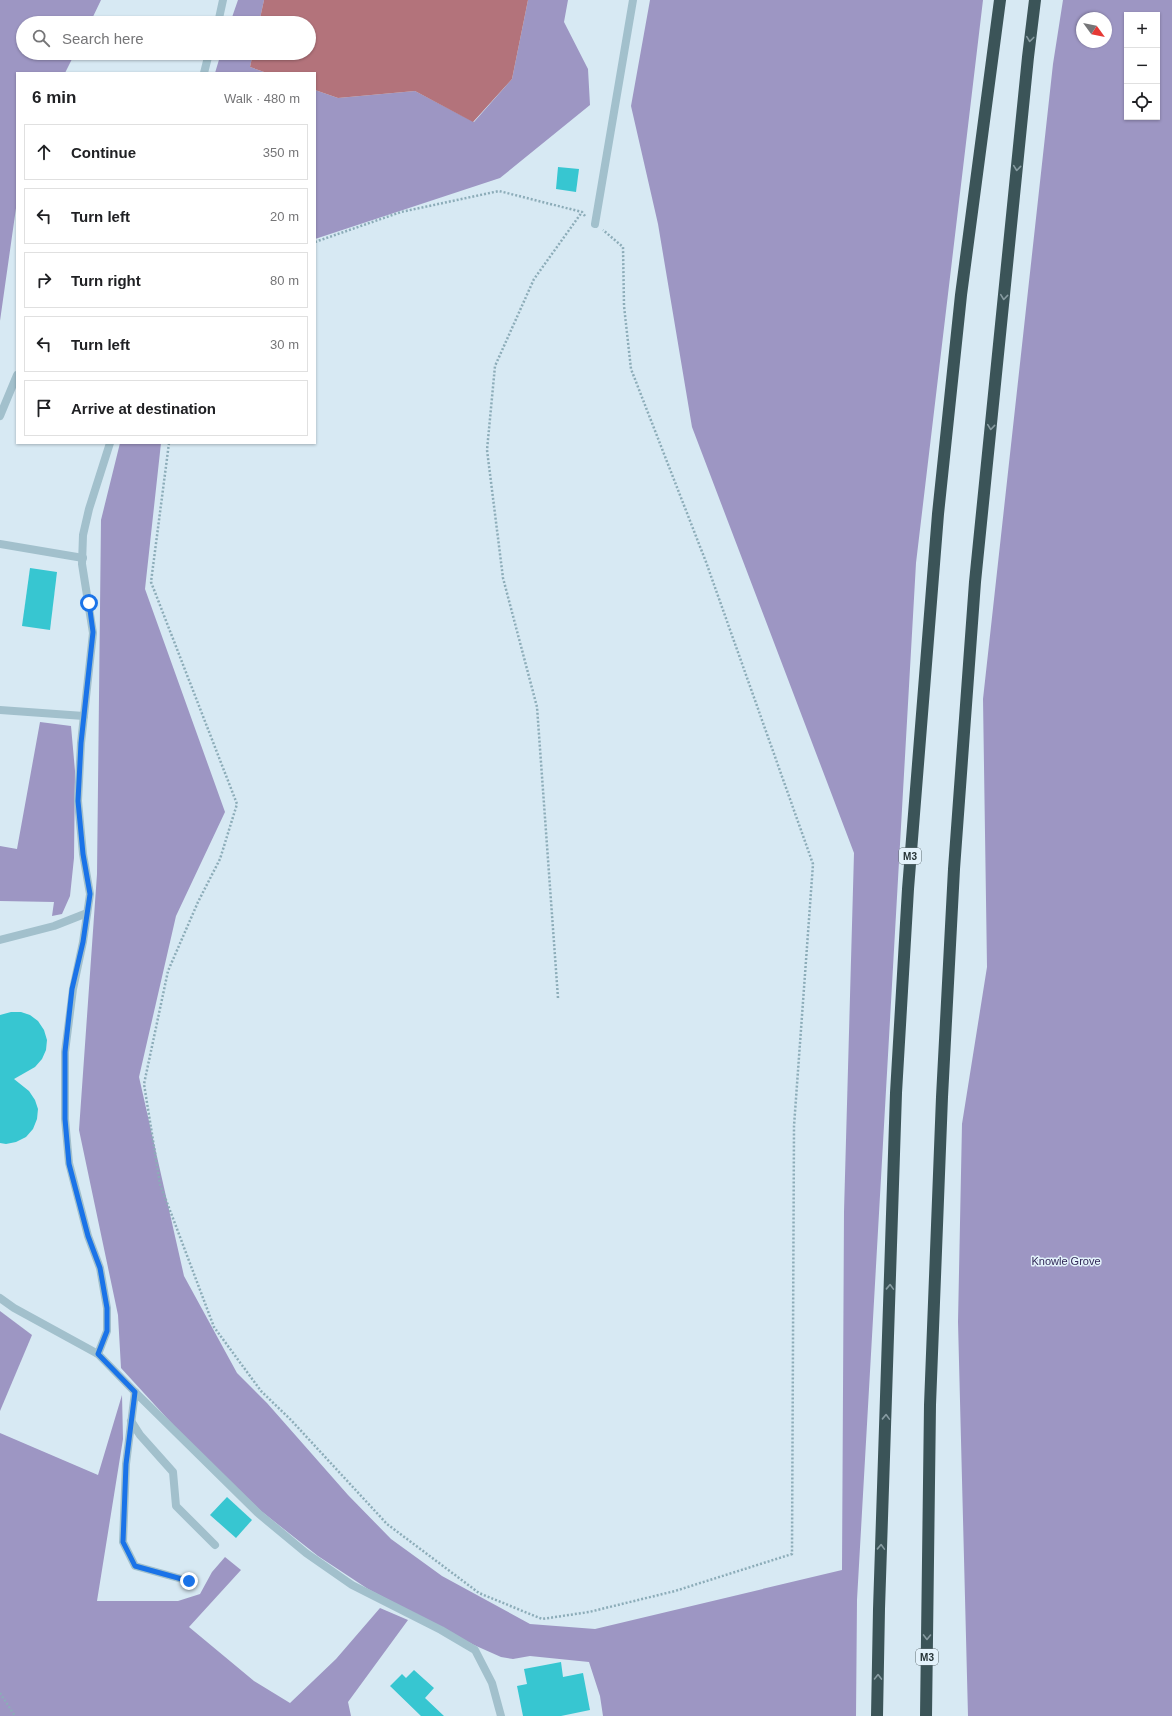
<!DOCTYPE html>
<html lang="en">
<head>
<meta charset="utf-8">
<style>
	:root { --surface:#fff; --page:#f6f6f6; --text:#202124; --muted:#757577; --line:#e0e0e0 }
	body { margin:0; font-family:Helvetica,sans-serif; background:var(--page); color:var(--text) }
	.controls { position:absolute; right:12px; top:12px; display:grid; overflow:hidden; border-radius:0px; box-shadow:0 1px 3px #0004 }
	.controls button { width:36px; height:36px; display:grid; place-items:center; padding:0; border:0; border-bottom:1px solid var(--line); background:var(--surface); color:var(--text); font:20px sans-serif }
	.compass { position:absolute; left:1076px; top:12px; width:36px; height:36px; border-radius:50%; background:var(--surface); box-shadow:0 1px 3px #0004; rotate:123deg }
	.stop { position:absolute; width:12px; height:12px; margin:-9px; border:3px solid #1a73e8; border-radius:50%; background:#fff }
	.stop.end { background:#1a73e8; border-color:#fff; box-shadow:0 1px 4px #0008 }
	.list { margin:0; padding:0; list-style:none }
	h2 { display:flex; justify-content:space-between; align-items:center; height:52px; margin:0; padding:0 16px; font-size:17px }
	h2 small { font-size:13px; font-weight:400; color:var(--muted) }
	.list li { display:grid; grid-template-columns:26px 1fr auto; gap:12px; align-items:center; box-sizing:border-box; height:56px; margin:0 8px 8px; padding:0 8px; border:1px solid var(--line); border-radius:0px }
	.list b { display:block; font-size:15px; white-space:nowrap }
	.list em { font-size:13px; font-style:normal; color:var(--muted) }
	.icon { flex:none; width:22px; height:22px; fill:none; stroke:currentColor; stroke-width:2; stroke-linecap:round; stroke-linejoin:round }
	.map { position:relative; flex:none; width:1172px; height:1716px; overflow:hidden }
	.search { position:absolute; background:var(--surface); box-shadow:0 1px 3px #0004; left:16px; top:16px; width:300px; height:44px; display:flex; align-items:center; gap:10px; box-sizing:border-box; padding:0 14px; border-radius:22px; color:var(--muted); font-size:15px }
	.panel { position:absolute; background:var(--surface); box-shadow:0 1px 3px #0004; left:16px; top:72px; width:300px; height:372px; border-radius:0px }
	.map>svg:first-child { display:block }
	.green { fill:#9d96c3; fill-rule:evenodd }
	.water { fill:#b3737b }
	.building { fill:#37c6d1 }
	.lines { fill:none; stroke-linecap:round; stroke-linejoin:round }
	.path { stroke:#8cacb8; stroke-width:2.5; stroke-dasharray:2 2; stroke-linecap:butt }
	.service { stroke:#a2c0cc; stroke-width:8 }
	.motorway { stroke:#3b5458; stroke-width:12 }
	.oneway { stroke:#879ba1 }
	.route { stroke:#1a73e8; stroke-width:5 }
	.labels { text-anchor:middle; stroke-width:3; stroke-linejoin:round; paint-order:stroke }
	.shield { fill:#e3f2fb; stroke:#5e6c71; stroke-width:1 }
	.shield-label { font-size:10px; font-weight:bold; fill:#253336 }
	.park-label { font-size:11px; fill:#302756; stroke:#e3f2fb }
</style>
</head>
<body>
<div class="map">
<svg width="1172" height="1716" viewBox="0 0 1172 1716">
	<rect width="100%" height="100%" fill="#d7e9f3"/>
	<g class="green">
		<path d="M0 0H101L90 23H23V53H75L65 73H17V201L0 321Z"/>
		<path d="M238 0H264L259 23H230Z"/>
		<path d="M528 0H568L564 22 588 69 590 105 500 178 315 239V90L338 98 415 91 474 122 512 79Z"/>
		<path d="M650 0H983L916 563 857 1600 856 1716H603L600 1696 589 1662 530 1656 513 1659 501 1657 474 1645 368 1589 318 1556 261 1511 187 1440 121 1368 118 1315 79 1130 97 874 101 520 120 443H161L145 589 225 812 176 916 139 1077 184 1276 237 1373 267 1403 348 1495 391 1539 442 1576 530 1624 595 1629 842 1570 844 1212 854 853 692 427 658 224 631 106Z"/>
		<path d="M1063 0H1172V1716H968L958 1322 962 1124 987 967 983 699 1053 64ZM1127 15H1157V117H1127ZM1082 18H1106V42H1082Z"/>
		<path d="M221 53H253L250 67 267 73H215Z"/>
		<path d="M40 722 71 726 75 771 74 858 70 896 62 914 52 916 54 902 0 901V846L17 849Z"/>
		<path d="M0 1311 32 1335 0 1411Z"/>
		<path d="M122 1395 123 1439 97 1601H178L200 1594 212 1572 225 1557 241 1570 189 1627 254 1681 290 1703 336 1659 380 1608 408 1620 348 1702 351 1716H0V1433L98 1475Z"/>
	</g>
	<path class="water" d="M264 0H528L512 79 473 122 415 91 338 98 315 90V73H267L250 67 253 53H309V23H259Z"/>
	<g class="building">
		<path d="M558 167 579 169 576 192 556 189Z"/>
		<path d="M30 568 57 572 50 630 22 626Z"/>
		<path d="M11 1012H21L30 1015 38 1021 44 1030 47 1040 46 1050 42 1059 35 1067 14 1079 29 1091 35 1100 38 1109 37 1119 33 1129 26 1137 16 1142 6 1144 0 1143V1015Z"/>
		<path d="M227 1497 252 1520 236 1538 210 1515Z"/>
		<path d="M561 1662 563 1677 583 1673 590 1710 561 1716H523L517 1686 527 1684 524 1669Z"/>
		<path d="M414 1670 434 1688 425 1698 444 1716H421L390 1686 402 1674 406 1678Z"/>
	</g>
	<g class="lines">
		<g class="path">
			<path d="M315 242 401 212 499 191 582 212 585 216"/>
			<path d="M169 443 151 582 237 804 220 859 198 902 168 971 144 1084 160 1184 214 1327 261 1391 291 1420 387 1524 479 1593 542 1619 589 1612 675 1591 792 1554 794 1126 813 864 706 562 631 369 624 306 623 247 603 230"/>
			<path d="M558 998 537 707 503 578 487 450 495 366 534 279 582 212"/>
			<path d="M0 1693 15 1716"/>
		</g>
		<g class="service">
			<path d="M218 23 223 0"/>
			<path d="M204 73 209 53"/>
			<path d="M595 224 633 0"/>
			<path d="M0 416 17 375"/>
			<path d="M0 544 83 558"/>
			<path d="M0 710 84 716"/>
			<path d="M0 940 54 926 87 913"/>
			<path d="M0 1298 14 1308 98 1354 135 1392 259 1514 306 1553 352 1585 441 1630 475 1650 492 1683 501 1716"/>
			<path d="M98 1354 107 1331V1308L100 1268 88 1236 69 1163 65 1119V1052L73 989 83 942 90 894 83 854 78 801 81 743 93 633 82 564 83 535 89 509 110 443"/>
			<path d="M135 1392 126 1464 123 1542 135 1566 189 1581"/>
			<path d="M131 1421 140 1435 173 1472 176 1506 215 1545"/>
		</g>
		<g class="motorway">
			<path d="M877 1716 879 1609 896 1093 908 889 938 514 961 295 1000 0"/>
			<path d="M926 1716 930 1405 942 1097 954 869 975 582 1028 57 1035 0"/>
		</g>
	</g>
	<defs><path id="oneway-chevron" d="M-2-3.5L2.5 0L-2 3.5" fill="none" stroke-width="1.6" stroke-linecap="round" stroke-linejoin="round"/></defs>
	<g class="oneway">
		<use href="#oneway-chevron" transform="translate(1030 39) rotate(97)"/>
		<use href="#oneway-chevron" transform="translate(1017 168) rotate(96)"/>
		<use href="#oneway-chevron" transform="translate(1004 297) rotate(96)"/>
		<use href="#oneway-chevron" transform="translate(991 427) rotate(96)"/>
		<use href="#oneway-chevron" transform="translate(890 1287) rotate(-88)"/>
		<use href="#oneway-chevron" transform="translate(886 1417) rotate(-88)"/>
		<use href="#oneway-chevron" transform="translate(881 1547) rotate(-88)"/>
		<use href="#oneway-chevron" transform="translate(927 1637) rotate(91)"/>
		<use href="#oneway-chevron" transform="translate(878 1677) rotate(-89)"/>
	</g>
	<g class="lines">
		<path class="route" d="M89 603 93 632 81 743 78 801 83 854 90 894 83 942 72 989 65 1052V1119L69 1164 88 1236 100 1268 107 1308V1331L98 1354 135 1392 126 1464 123 1542 135 1566 189 1581"/>
	</g>
	<g class="labels">
		<g class="shield">
			<rect x="899" y="848" width="22" height="16" rx="3"/>
			<rect x="916" y="1649" width="22" height="16" rx="3"/>
		</g>
		<g class="shield-label">
			<text x="910" y="860">M3</text>
			<text x="927" y="1661">M3</text>
		</g>
		<g class="park-label">
			<text x="1066" y="1265">Knowle Grove</text>
		</g>
	</g>
</svg>
<div class="controls">
<button>+</button>
<button>−</button>
<button><svg class="icon" aria-label="locate" viewBox="0 0 24 24"><circle cx="12" cy="12" r="6"/><path d="M12 2v4M12 18v4M2 12h4M18 12h4"/></svg></button>
</div>
<svg class="compass" viewBox="-18 -18 36 36"><path d="M0-13l5 13h-10z" fill="#e53935"/><path d="M0 13l5-13h-10z" fill="#757577"/></svg>
<div class="stop" style="left:89px;top:603px"></div>
<div class="stop end" style="left:189px;top:1581px"></div>
<div class="search"><svg class="icon" aria-label="search" viewBox="0 0 24 24"><circle cx="10" cy="10" r="6"/><path d="M15 15l6 6"/></svg>Search here</div>
<section class="panel">
<h2>6 min<small>Walk · 480 m</small></h2>
<ul class="list">
<li><svg class="icon" aria-label="ahead" viewBox="0 0 24 24"><path d="M12 20V5M6 11l6-6 6 6"/></svg><div><b>Continue</b></div><em>350 m</em></li>
<li><svg class="icon" aria-label="left" viewBox="0 0 24 24"><path d="M17 20v-9H6M10 6l-5 5 5 5"/></svg><div><b>Turn left</b></div><em>20 m</em></li>
<li><svg class="icon" aria-label="right" viewBox="0 0 24 24"><path d="M7 20v-9h11M14 6l5 5-5 5"/></svg><div><b>Turn right</b></div><em>80 m</em></li>
<li><svg class="icon" aria-label="left" viewBox="0 0 24 24"><path d="M17 20v-9H6M10 6l-5 5 5 5"/></svg><div><b>Turn left</b></div><em>30 m</em></li>
<li><svg class="icon" aria-label="arrive" viewBox="0 0 24 24"><path d="M6 21V4h12l-3 4 3 4H6"/></svg><div><b>Arrive at destination</b></div></li>
</ul>
</section>
</div>
</body>
</html>
